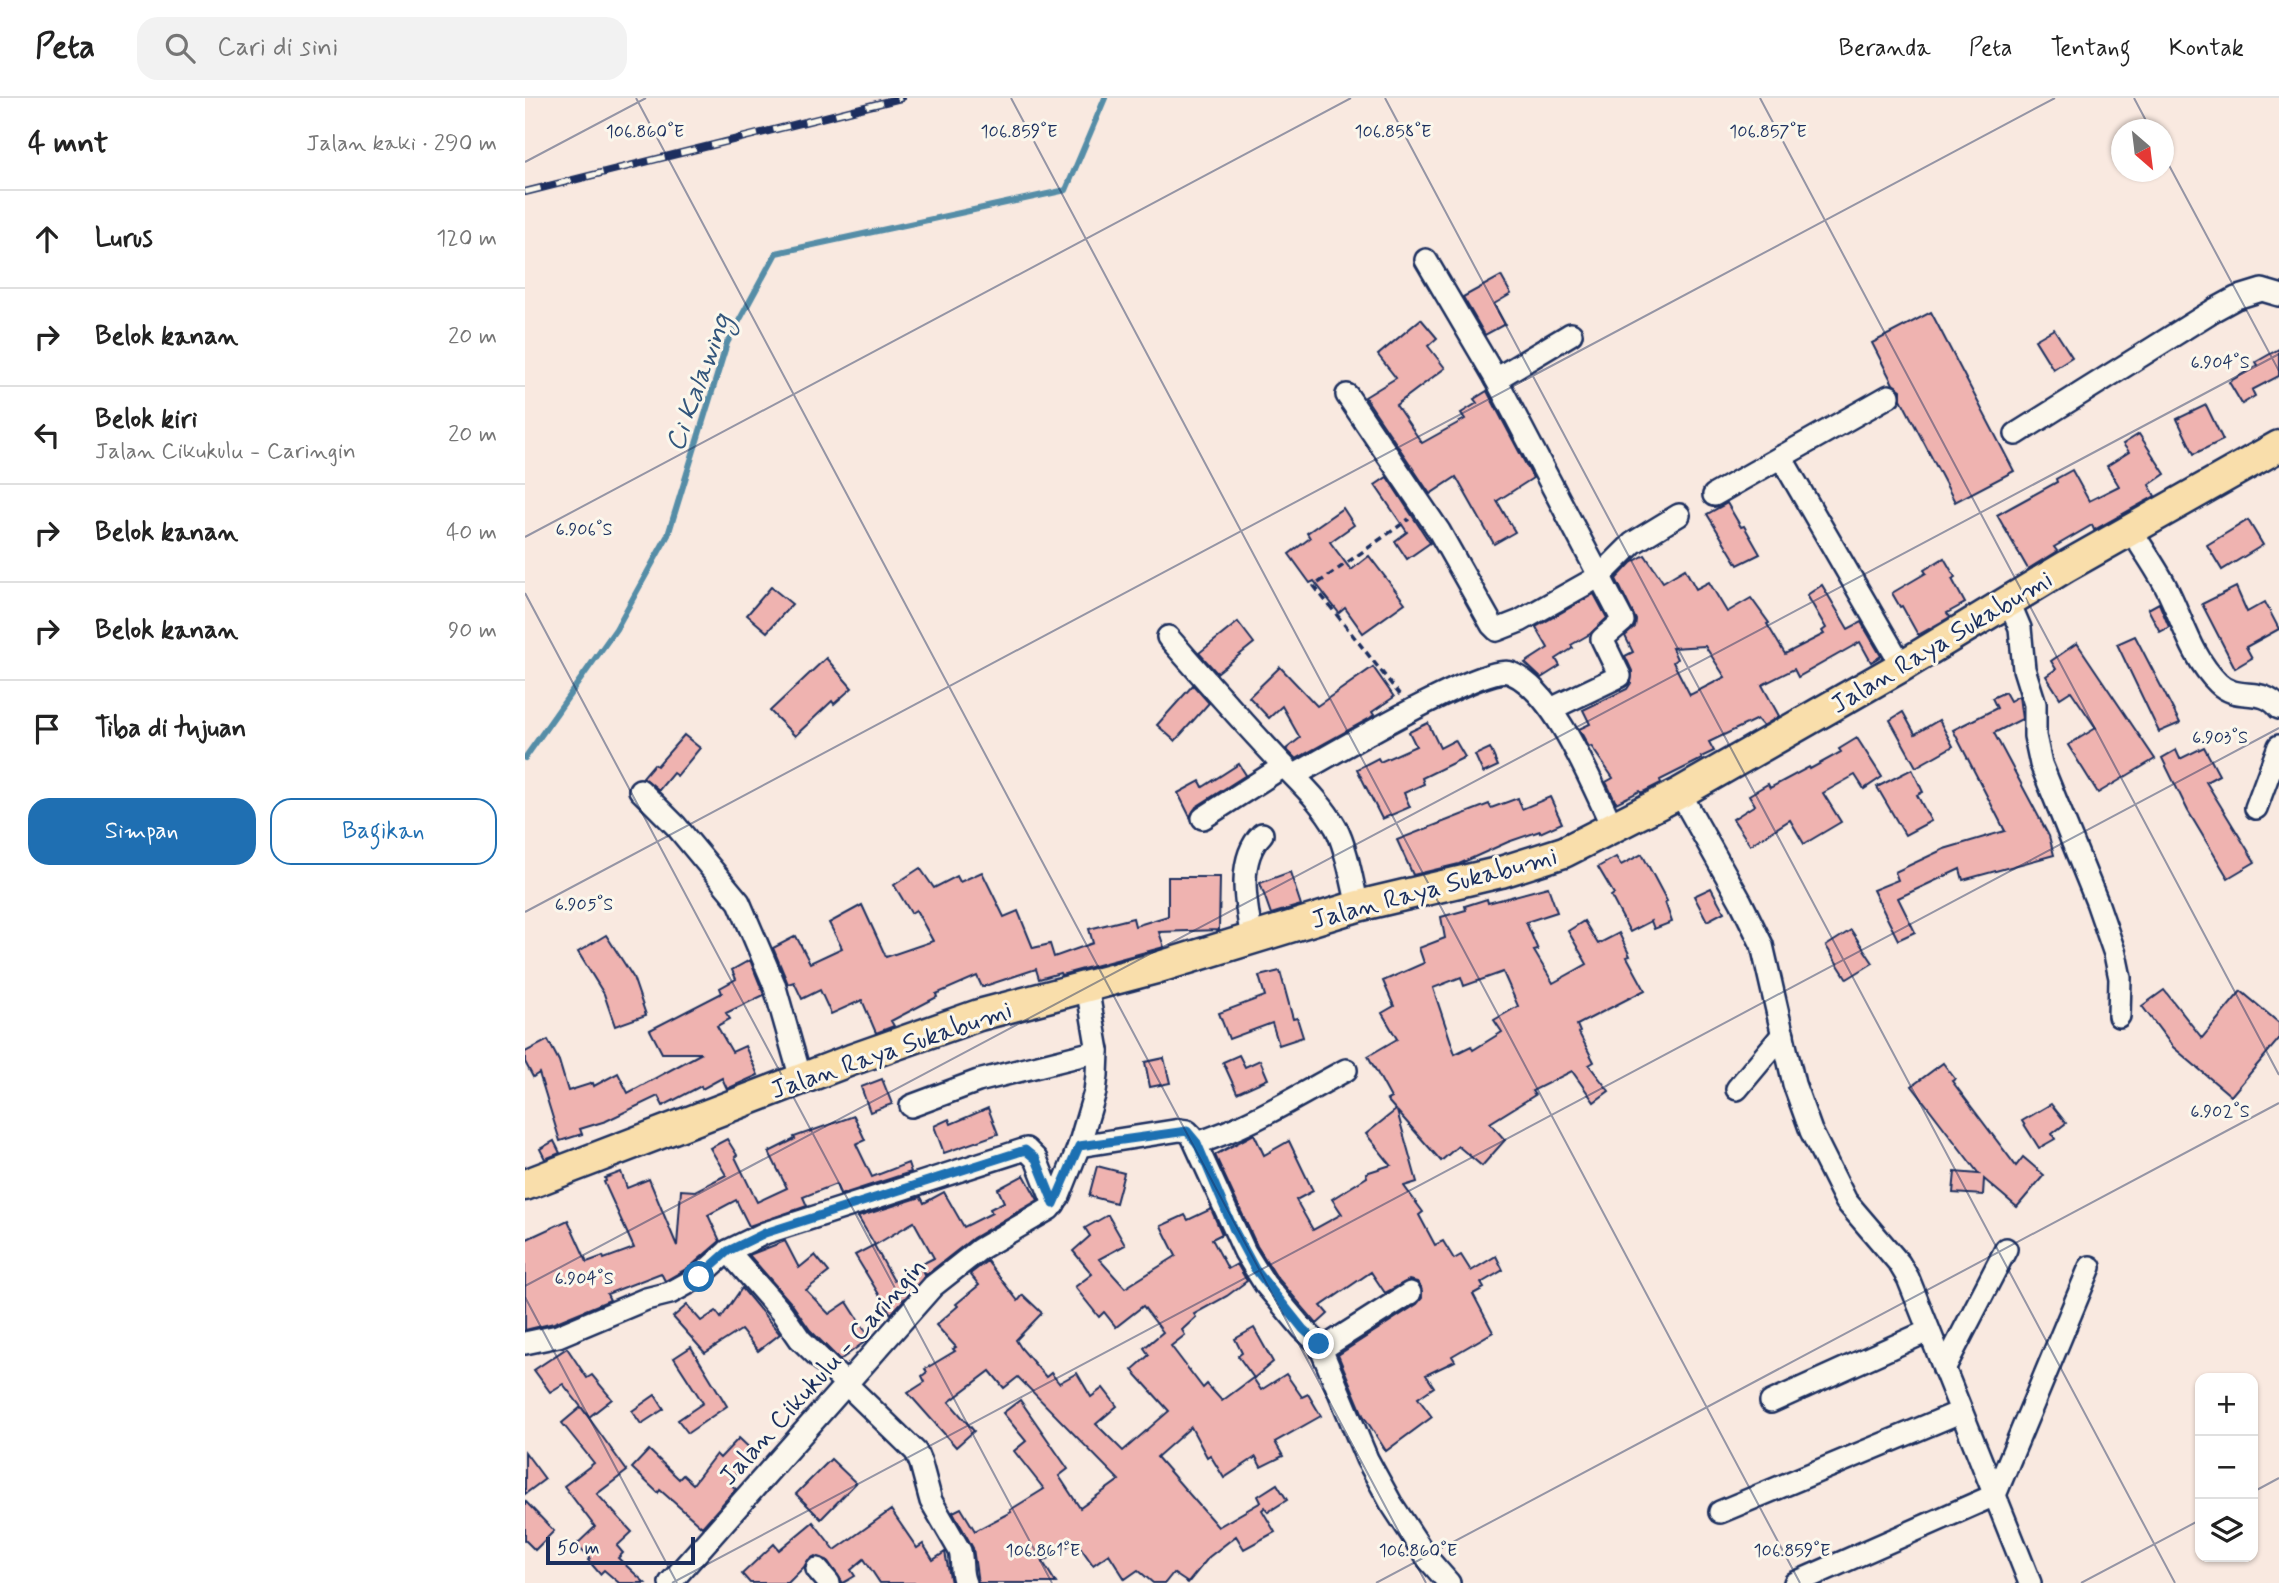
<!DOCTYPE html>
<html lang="id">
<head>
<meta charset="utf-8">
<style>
	:root { --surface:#fff; --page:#f2f2f2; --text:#222; --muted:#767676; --line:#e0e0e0; --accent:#1f6fb2 }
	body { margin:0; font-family:Mynerve,sans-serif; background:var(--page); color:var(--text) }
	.controls { position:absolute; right:21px; bottom:21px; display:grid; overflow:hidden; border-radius:14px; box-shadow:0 2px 5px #0004 }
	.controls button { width:63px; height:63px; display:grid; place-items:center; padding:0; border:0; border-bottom:2px solid var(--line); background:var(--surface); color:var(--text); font:35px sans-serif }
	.compass { position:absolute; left:1586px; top:21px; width:63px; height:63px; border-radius:50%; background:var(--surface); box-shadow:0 2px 5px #0004; rotate:152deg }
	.scale { position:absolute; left:21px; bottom:18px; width:149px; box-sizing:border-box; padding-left:7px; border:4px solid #1b2f5e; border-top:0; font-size:19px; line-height:24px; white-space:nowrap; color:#1b2f5e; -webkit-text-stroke:5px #fbf7ec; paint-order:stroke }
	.stop { position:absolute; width:21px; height:21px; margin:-16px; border:5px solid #1f6fb2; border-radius:50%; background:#fff }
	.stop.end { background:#1f6fb2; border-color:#fff; box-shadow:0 2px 7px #0008 }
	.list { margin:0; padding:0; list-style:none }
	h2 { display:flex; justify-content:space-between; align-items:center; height:91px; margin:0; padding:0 28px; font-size:30px }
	h2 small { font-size:23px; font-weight:400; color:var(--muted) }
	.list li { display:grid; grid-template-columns:46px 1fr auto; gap:21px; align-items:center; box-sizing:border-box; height:98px; padding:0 28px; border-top:2px solid var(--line) }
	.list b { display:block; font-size:26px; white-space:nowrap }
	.list p { margin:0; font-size:23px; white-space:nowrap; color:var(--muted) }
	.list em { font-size:23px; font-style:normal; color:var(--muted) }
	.actions { display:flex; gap:14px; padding:21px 28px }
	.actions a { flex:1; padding:16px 0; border:2px solid var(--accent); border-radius:21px; text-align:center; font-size:24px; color:var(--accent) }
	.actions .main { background:var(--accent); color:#fff }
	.icon { flex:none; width:38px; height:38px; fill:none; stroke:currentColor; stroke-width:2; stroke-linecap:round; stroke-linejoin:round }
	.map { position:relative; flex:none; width:1754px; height:1485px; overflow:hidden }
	header { display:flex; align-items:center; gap:42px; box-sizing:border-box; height:98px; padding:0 35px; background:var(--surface); border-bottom:2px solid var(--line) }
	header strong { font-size:33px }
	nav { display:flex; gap:38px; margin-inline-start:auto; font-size:24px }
	.search { width:490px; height:63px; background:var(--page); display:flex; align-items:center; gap:18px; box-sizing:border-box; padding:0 24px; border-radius:21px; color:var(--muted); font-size:26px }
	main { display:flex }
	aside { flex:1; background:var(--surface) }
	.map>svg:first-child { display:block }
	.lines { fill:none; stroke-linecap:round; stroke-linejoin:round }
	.stream { stroke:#558da7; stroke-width:6 }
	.building { fill:#efb3b0; stroke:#1b2f5e; stroke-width:2; fill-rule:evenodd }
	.minor-casing { stroke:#1b2f5e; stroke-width:26 }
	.highway-casing { stroke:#1b2f5e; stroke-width:35 }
	.path { stroke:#1b2f5e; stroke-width:3.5; stroke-dasharray:7 5; stroke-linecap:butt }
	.minor { stroke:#fbf7ec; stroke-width:21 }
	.highway { stroke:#f9deab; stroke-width:30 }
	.rail-casing { stroke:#1b2f5e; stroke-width:8 }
	.rail { stroke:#fbf7ec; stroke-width:5; stroke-dasharray:16; stroke-linecap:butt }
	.route { stroke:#1f6fb2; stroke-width:9 }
	.ticks { fill:none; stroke:#1b2f5e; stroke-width:2; stroke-opacity:0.45 }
	.labels { text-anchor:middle; stroke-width:6; stroke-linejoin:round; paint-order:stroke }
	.street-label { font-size:26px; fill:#1b2f5e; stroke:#fbf7ec }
	.water-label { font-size:28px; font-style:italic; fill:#33567c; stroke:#fbf7ec }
	.ticks-label { font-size:18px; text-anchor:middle; fill:#1b2f5e; stroke:#fbf7ec; stroke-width:6; stroke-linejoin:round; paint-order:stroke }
</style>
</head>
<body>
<header>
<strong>Peta</strong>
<div class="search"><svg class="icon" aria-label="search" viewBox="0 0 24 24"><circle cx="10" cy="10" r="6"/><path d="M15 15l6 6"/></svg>Cari di sini</div>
<nav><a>Beranda</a><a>Peta</a><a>Tentang</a><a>Kontak</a></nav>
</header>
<main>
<aside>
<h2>4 mnt<small>Jalan kaki · 290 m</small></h2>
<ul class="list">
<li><svg class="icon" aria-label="ahead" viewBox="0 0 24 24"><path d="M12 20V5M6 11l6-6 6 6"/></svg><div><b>Lurus</b></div><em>120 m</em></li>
<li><svg class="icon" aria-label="right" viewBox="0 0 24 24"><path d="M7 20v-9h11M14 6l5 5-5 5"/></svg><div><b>Belok kanan</b></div><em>20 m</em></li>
<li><svg class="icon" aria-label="left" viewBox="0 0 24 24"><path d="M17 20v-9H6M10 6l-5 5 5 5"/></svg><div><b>Belok kiri</b><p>Jalan Cikukulu - Caringin</p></div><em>20 m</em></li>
<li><svg class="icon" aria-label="right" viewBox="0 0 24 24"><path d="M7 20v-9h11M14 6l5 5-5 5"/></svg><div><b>Belok kanan</b></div><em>40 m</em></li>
<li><svg class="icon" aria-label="right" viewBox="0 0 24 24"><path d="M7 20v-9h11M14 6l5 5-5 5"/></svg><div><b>Belok kanan</b></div><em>90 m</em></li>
<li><svg class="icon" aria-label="arrive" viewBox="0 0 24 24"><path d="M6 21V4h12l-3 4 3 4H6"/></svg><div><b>Tiba di tujuan</b></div></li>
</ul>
<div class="actions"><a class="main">Simpan</a><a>Bagikan</a></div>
</aside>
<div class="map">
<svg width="1754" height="1485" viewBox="0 0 1754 1485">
	<rect width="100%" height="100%" fill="#f9e9e0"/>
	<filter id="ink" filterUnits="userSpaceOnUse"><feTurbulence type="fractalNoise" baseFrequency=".0143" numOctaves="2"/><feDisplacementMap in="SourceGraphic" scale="14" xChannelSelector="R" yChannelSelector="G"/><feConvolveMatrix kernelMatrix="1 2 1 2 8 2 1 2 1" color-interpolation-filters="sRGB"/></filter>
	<g filter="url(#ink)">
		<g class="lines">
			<path class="stream" d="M0 660 91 531 143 437 202 245 251 155 541 92 580 0"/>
		</g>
		<g class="building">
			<path d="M976 178 986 196 969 206 980 226 960 237 938 199Z"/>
			<path d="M1406 214 1489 373 1430 404 1376 301V292L1368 286 1347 245Z"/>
			<path d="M896 221 912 240 903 248 920 270 871 307 897 345 940 321 936 315 952 305 949 301 962 293 1008 380 972 403 990 434 969 446 931 379 905 396 840 299 871 280 853 257Z"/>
			<path d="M1529 231 1547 259 1528 271 1510 242Z"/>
			<path d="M1754 251V278L1727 292 1730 298 1717 306 1704 284 1733 267 1731 264Z"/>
			<path d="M1681 307 1698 342 1669 356 1652 321Z"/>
			<path d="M1614 336 1640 376 1624 387 1630 398 1569 432 1567 427 1529 449 1532 453 1503 471 1472 417 1532 384 1531 381 1547 372 1564 403 1594 388 1582 368 1604 354 1598 346Z"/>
			<path d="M862 379 905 445 882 461 870 443 882 434 850 387Z"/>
			<path d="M1202 405 1216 429 1219 428 1235 456 1213 467 1182 416Z"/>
			<path d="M818 410 829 427 805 444 826 472 844 458 880 505 838 535 820 510 814 515 789 483 785 485 764 456 785 440 782 435Z"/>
			<path d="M1723 422 1738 447 1697 472 1682 447Z"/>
			<path d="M1120 457 1138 484 1160 471 1171 491 1184 484 1202 514 1226 500 1244 525 1242 526 1260 556 1299 536 1297 533 1301 530 1282 497 1297 487 1323 531 1336 524 1356 558 1346 564 1335 544 1273 579 1269 571 1237 587 1254 618 1238 628 1232 621 1184 644 1189 653 1176 659 1177 661 1135 682 1136 685 1116 695 1115 693 1091 705 1081 684 1088 680 1066 648 1064 649 1054 631 1065 626 1058 612 1102 591 1106 585 1107 573 1100 558 1108 554 1100 538 1110 529 1111 522 1091 481 1106 465ZM1180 548 1200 579 1165 597 1148 564 1152 561 1147 550Z"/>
			<path d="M1419 460 1430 479 1427 481 1440 505 1422 515 1425 519 1393 537 1377 508 1375 509 1367 495 1401 475 1399 472Z"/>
			<path d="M246 489 267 506 242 534 222 517Z"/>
			<path d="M1711 489 1722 514 1740 504 1754 531 1721 549 1727 560 1710 570 1677 506Z"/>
			<path d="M1069 496 1082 520 1065 536 1046 547 1048 550 1031 561 1035 568 1016 580 1000 565 1023 550 1011 529Z"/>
			<path d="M1634 505 1644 529 1635 534 1623 511Z"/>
			<path d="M713 524 729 545 692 575 674 555Z"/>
			<path d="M1610 538 1655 625 1634 634 1592 546Z"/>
			<path d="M1552 545 1630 661 1573 695 1543 647 1571 630 1546 593 1535 600 1521 578 1531 571 1526 563Z"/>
			<path d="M301 560 327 590 309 606 307 603 270 638 245 613Z"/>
			<path d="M755 569 792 608 848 569 869 599 847 614 849 617 845 620 771 661 761 651 775 640 757 608 744 620 724 599Z"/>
			<path d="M668 587 684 605 650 643 632 627Z"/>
			<path d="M1480 594 1485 603 1494 598 1497 621 1469 635 1524 738 1529 757 1438 782 1435 771 1373 800 1390 834 1373 842 1348 792 1373 782 1370 774 1419 751 1480 733 1428 632 1472 610 1467 600Z"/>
			<path d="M1378 614 1390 636 1414 622 1428 648 1391 669 1365 622Z"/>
			<path d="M903 625 915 650 930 642 940 659 897 680 899 686 879 695 885 709 857 721 832 671 853 660 855 664 891 648 884 634Z"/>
			<path d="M159 637 175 650 152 678 148 675 134 692 118 679 129 666 132 668Z"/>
			<path d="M1332 640 1357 679 1339 691 1330 677 1298 695 1316 724 1279 746 1265 722 1225 747 1208 721 1230 707 1224 697 1243 686 1245 690 1284 669 1285 671 1316 654 1314 651Z"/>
			<path d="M1679 649 1694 677 1681 684 1730 764 1703 780 1663 713 1637 660 1651 652 1655 661Z"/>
			<path d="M965 650 973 668 958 675 950 657Z"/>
			<path d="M714 666 721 677 671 709 665 719 653 695 675 683 678 689Z"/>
			<path d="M1387 671 1398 694 1392 697 1406 723 1380 737 1352 689Z"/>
			<path d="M1025 699 1037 725 1015 735V733L983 744 934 766 888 777 872 742 964 706 966 710 993 700 997 711Z"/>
			<path d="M1117 756 1142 803 1140 804 1147 824 1129 831 1126 823 1105 834 1086 798 1089 796 1073 769 1091 759 1096 767Z"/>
			<path d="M395 770 409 790 432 778 435 784 457 774 479 819 493 813 508 850 525 846 529 859 568 845 564 831 608 820 610 828 643 818V779H695L694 832 634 834 639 849 536 877 535 875 514 881 511 871 457 889 452 878 411 896 412 899 366 923 369 928 351 935 337 902 306 916 295 892 277 901 269 884 263 886 248 850 271 838 285 865 317 850 304 825 337 807 361 859 408 843 391 812 386 815 369 787Z"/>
			<path d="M765 774 776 807 746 816 735 785Z"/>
			<path d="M1023 789 1032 814 1001 824 1013 852 1009 853 1028 885 1062 866 1043 833 1059 823 1073 846 1094 835 1105 858 1102 859 1120 892 1052 927 1055 934 1054 935 1069 964 1064 967 1084 993 1069 1004 1047 973 1007 993 1010 997 965 1025 980 1042 957 1068 933 1048 916 1063 872 1013 892 1084 879 1088 898 1114 894 1117 910 1147 918 1143 929 1161 936 1157 946 1173 971 1158 978 1172 956 1185 959 1190 948 1196 968 1234 927 1258 930 1263 901 1277 909 1289 893 1300 907 1319 861 1353 838 1317 813 1257 892 1206 897 1200 896 1189 892 1184 884 1182 860 1195 846 1174 796 1208 803 1216 792 1226 751 1178 732 1148 690 1057 729 1036 739 1057 764 1043 788 1093 771 1102 788 1132 817 1116 807 1101 842 1079 841 1075 866 1067 841 1036 871 1012 862 1002 866 1000 843 958 872 941 857 915 869 908 858 883 899 865 894 850 920 840 916 819 941 812 940 808 962 801 963 805ZM978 874 993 908 969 922 977 934 948 952 946 948 930 956 908 890 936 879 939 888Z"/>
			<path d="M1186 790 1199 814 1182 823 1169 798Z"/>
			<path d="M1326 832 1348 865 1322 881 1301 848Z"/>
			<path d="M81 837 108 879 121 917 90 928 79 896 53 854Z"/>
			<path d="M225 862 239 897 201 915 205 921 192 928 207 954 220 948 233 977 202 991 197 980 177 991 176 988 138 1008 133 998 81 1023 55 1031 57 1036 35 1043 14 975 8 979 0 964V954L23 942 34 963 43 993 68 985 69 988 93 975 103 995 177 955H137L125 932 197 895 195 890 211 881 207 872Z"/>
			<path d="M755 873 768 921 772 920 778 939 754 947 747 925 704 941 694 915 740 898 734 878Z"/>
			<path d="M1639 892 1677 940 1716 893 1754 925V941L1706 998 1648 949 1617 908Z"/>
			<path d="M714 957 720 969 735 962 743 981 712 995 698 964Z"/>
			<path d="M639 960 645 985 625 989 620 964Z"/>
			<path d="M1418 965 1430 981 1427 983 1491 1068 1498 1059 1519 1077 1492 1109 1459 1081 1458 1097 1428 1095 1430 1074 1454 1076 1387 988Z"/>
			<path d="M357 981 367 1006 345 1014 336 989Z"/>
			<path d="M1526 1006 1541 1025 1527 1036 1530 1041 1514 1050 1497 1023Z"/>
			<path d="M463 1010 473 1036 419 1055 409 1028 424 1021 426 1026Z"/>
			<path d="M329 1018 340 1042 331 1046 347 1079 383 1065 386 1074 315 1097 311 1086 278 1099 282 1108 224 1128 211 1102 183 1117 195 1143 166 1168 140 1183 136 1175 82 1196 85 1202 29 1225 0 1232V1142L43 1122 62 1164 78 1158 79 1161 109 1150 79 1084 81 1083 80 1080 96 1074 102 1090 124 1081 152 1148 156 1092 170 1093 201 1077 185 1050 202 1041 212 1057 210 1059 232 1104 262 1090 244 1054 270 1041 269 1039Z"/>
			<path d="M29 1043 35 1055 20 1061 15 1051Z"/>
			<path d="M572 1068 599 1075 591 1105 564 1098Z"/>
			<path d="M499 1077 513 1102 448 1140 401 1177 395 1167 409 1160 389 1124 350 1147 333 1119 396 1099 399 1105 419 1094 439 1129 467 1115 465 1111 479 1104 473 1091Z"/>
			<path d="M686 1111 697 1136 687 1141 703 1171 712 1166 722 1183 702 1198 669 1216 671 1219 657 1232 660 1237 646 1248 678 1290 682 1286 697 1303 728 1280 736 1292 761 1276 777 1299 783 1296 796 1318 750 1344 758 1358 736 1369 731 1359 699 1380 685 1357 682 1359 666 1329 632 1359 693 1429 736 1404 733 1398 752 1386 762 1402 743 1414 740 1409 737 1412 750 1434 719 1451 711 1438 684 1459 663 1485 648 1475 640 1485H628L613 1472 600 1481 584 1456 568 1467 551 1443 518 1464 531 1485H453L448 1450 428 1414 436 1410 450 1433 486 1414 485 1412 519 1391 489 1353 501 1343 478 1315 495 1302 543 1371 534 1378 555 1410 594 1382 493 1279 479 1290 465 1273 424 1304 449 1333 431 1349 383 1295 400 1284 397 1278 402 1274 400 1271 430 1253 428 1251 431 1249 411 1227 433 1208 431 1206 454 1187 445 1176 462 1163 493 1203 498 1197 517 1215 491 1242 496 1250 521 1279 526 1275 534 1285 552 1275 566 1299 578 1290 592 1308 571 1326 598 1353 644 1313 607 1272 624 1257 619 1250 638 1234 618 1208 591 1229 579 1214 574 1219 550 1189 567 1176 548 1153 565 1138 560 1130 583 1117 600 1147 574 1161 600 1190 651 1158 636 1128 660 1117 663 1122Z"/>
			<path d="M260 1143 274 1170 290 1157 304 1174 281 1192 304 1216 322 1204 345 1240 315 1262 285 1232 267 1206 224 1157Z"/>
			<path d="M349 1147 369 1183 395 1168 400 1178 366 1216 330 1157Z"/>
			<path d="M217 1190 255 1236 233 1253 216 1232 180 1255 148 1219 162 1207 176 1223 191 1213 196 1220Z"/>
			<path d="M729 1230 748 1264 729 1280 713 1258 717 1255 710 1241Z"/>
			<path d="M166 1249 202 1308 163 1335 153 1322 178 1305 149 1260Z"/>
			<path d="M42 1250 62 1280 67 1277 87 1301 64 1319 38 1286 25 1294 9 1272Z"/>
			<path d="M130 1297 139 1311 116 1326 107 1313Z"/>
			<path d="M56 1309 102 1373 72 1396 107 1434 92 1448 98 1455 93 1460 120 1485H94L79 1472 75 1476 63 1462 65 1460 51 1447 70 1429 39 1388 69 1365 37 1325Z"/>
			<path d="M214 1340 231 1356 203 1384 211 1391 177 1429 135 1392 133 1395 107 1370 124 1352 154 1381 158 1377 168 1386 191 1356 195 1360Z"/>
			<path d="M0 1354 20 1381 0 1396Z"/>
			<path d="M306 1361 331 1385 296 1421 271 1396Z"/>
			<path d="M0 1403 29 1433 10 1452 0 1442Z"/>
			<path d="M366 1412 392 1450 398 1446 408 1462 420 1454 426 1485H355L339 1461 326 1472 330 1478 318 1485 302 1462 290 1458 283 1462 279 1469 263 1485H225L217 1476 249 1446 254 1452 288 1424 310 1452Z"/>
		</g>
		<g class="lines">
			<g class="minor-casing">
				<g id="minor">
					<path d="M901 162 971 281 1098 523 1077 541 1095 578 1026 611"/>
					<path d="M971 281 1046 236"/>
					<path d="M822 297 914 433 967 527 972 532 995 523 1075 478 1108 445 1154 417"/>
					<path d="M1491 336 1689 212 1711 200 1737 192 1754 197"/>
					<path d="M1256 359 1364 298"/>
					<path d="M1189 397 1256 359 1377 568"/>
					<path d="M1606 432C1617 450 1630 468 1640 487 1657 519 1666 559 1693 585 1713 605 1736 587 1754 610"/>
					<path d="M1484 504 1495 530 1499 571 1510 606V638L1516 666 1572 804 1590 856 1595 880 1594 918"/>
					<path d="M643 539C678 579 712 618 748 656 769 680 795 701 811 730 822 751 827 784 833 808"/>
					<path d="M770 677C801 660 961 564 986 575 1031 594 1067 687 1088 730"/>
					<path d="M115 692 151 728 214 804 249 886 276 981"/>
					<path d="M1155 695 1216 804 1237 847 1269 986 1286 1033 1321 1103 1374 1165 1383 1180 1505 1485"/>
					<path d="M1731 710 1754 648"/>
					<path d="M678 720 759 668"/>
					<path d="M727 840C721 807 711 762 737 736"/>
					<path d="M1212 991 1258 936"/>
					<path d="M386 1008 453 983 573 953"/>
					<path d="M672 1045C724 1029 772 998 821 972"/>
					<path d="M554 1048 655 1032 662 1033 667 1038 720 1154 740 1186 778 1231 794 1246 842 1361 866 1405 902 1460 924 1485"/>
					<path d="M203 1153 257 1215 275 1241 391 1354 396 1366 406 1403 435 1453C438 1464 435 1474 440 1485"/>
					<path d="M0 1245 33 1238 121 1201 145 1195 174 1179 203 1153 240 1135 501 1051 511 1061 529 1106"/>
					<path d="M797 1251 885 1195"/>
					<path d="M1419 1271 1481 1151"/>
					<path d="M1246 1304 1403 1233"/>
					<path d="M1195 1414 1435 1314"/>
					<path d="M292 1471 304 1485"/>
					<path d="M145 1485 408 1188 455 1151 524 1111 534 1098 554 1048 570 994 572 977 573 953 562 889"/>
					<path d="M1270 1485 1470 1397 1565 1169"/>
				</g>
			</g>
			<g class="highway-casing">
				<path id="highway" d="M0 1087 326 962 454 917 631 870 833 808 976 774 1039 754 1155 695 1377 568 1540 469 1754 348"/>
			</g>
			<path class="path" d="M875 597 789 488 884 421"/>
			<use href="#minor" class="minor"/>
			<use href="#highway" class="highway"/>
			<g class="rail-casing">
				<path id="rail" d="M0 94 376 0"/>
			</g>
			<use href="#rail" class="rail"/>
		</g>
	</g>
	<g class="lines" filter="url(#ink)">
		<path class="route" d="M174 1179 203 1153 240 1135 500 1052 511 1061 529 1106 554 1048 662 1033 672 1045 709 1132 730 1171 778 1231 794 1246"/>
	</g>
	<path class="ticks" d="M111 0 901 1485M486 0 1275 1485M860 0 1650 1485M1235 0 1754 977M1609 0 1626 32M1638 56 1754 273M0 64 121 0M0 439 826 0M0 495 527 1485M0 814 1530 0M0 1188 1754 256M0 1199 152 1485M1728 1394 1754 1380M147 1485 1754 630M851 1485 1754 1005M1556 1485 1675 1422"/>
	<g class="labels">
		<g class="street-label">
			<text transform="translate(1416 543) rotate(-31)" y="9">Jalan Raya Sukabumi</text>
			<text transform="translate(909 789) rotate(-15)" y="9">Jalan Raya Sukabumi</text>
			<text transform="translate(366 951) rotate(-19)" y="9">Jalan Raya Sukabumi</text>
			<text transform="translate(297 1273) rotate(-48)" y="9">Jalan Cikukulu - Caringin</text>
		</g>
		<g class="water-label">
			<text transform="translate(172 284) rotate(-70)" y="10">Ci Kalawing</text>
		</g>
	</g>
	<g class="ticks-label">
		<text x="120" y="39">106.860°E</text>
		<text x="494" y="39">106.859°E</text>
		<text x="868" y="39">106.858°E</text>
		<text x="1243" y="39">106.857°E</text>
		<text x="1695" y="270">6.904°S</text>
		<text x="59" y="437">6.906°S</text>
		<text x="1695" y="645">6.903°S</text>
		<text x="59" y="812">6.905°S</text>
		<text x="1695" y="1019">6.902°S</text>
		<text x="59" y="1186">6.904°S</text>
		<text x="518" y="1458">106.861°E</text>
		<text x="893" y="1458">106.860°E</text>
		<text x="1267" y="1458">106.859°E</text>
	</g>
</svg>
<div class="controls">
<button>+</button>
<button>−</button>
<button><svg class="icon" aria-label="layers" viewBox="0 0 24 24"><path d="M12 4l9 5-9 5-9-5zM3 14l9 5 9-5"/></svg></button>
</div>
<svg class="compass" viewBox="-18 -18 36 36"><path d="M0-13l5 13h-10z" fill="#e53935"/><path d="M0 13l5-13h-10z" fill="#767676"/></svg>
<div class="scale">50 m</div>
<div class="stop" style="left:174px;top:1179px"></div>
<div class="stop end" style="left:794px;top:1246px"></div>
</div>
</main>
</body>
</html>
